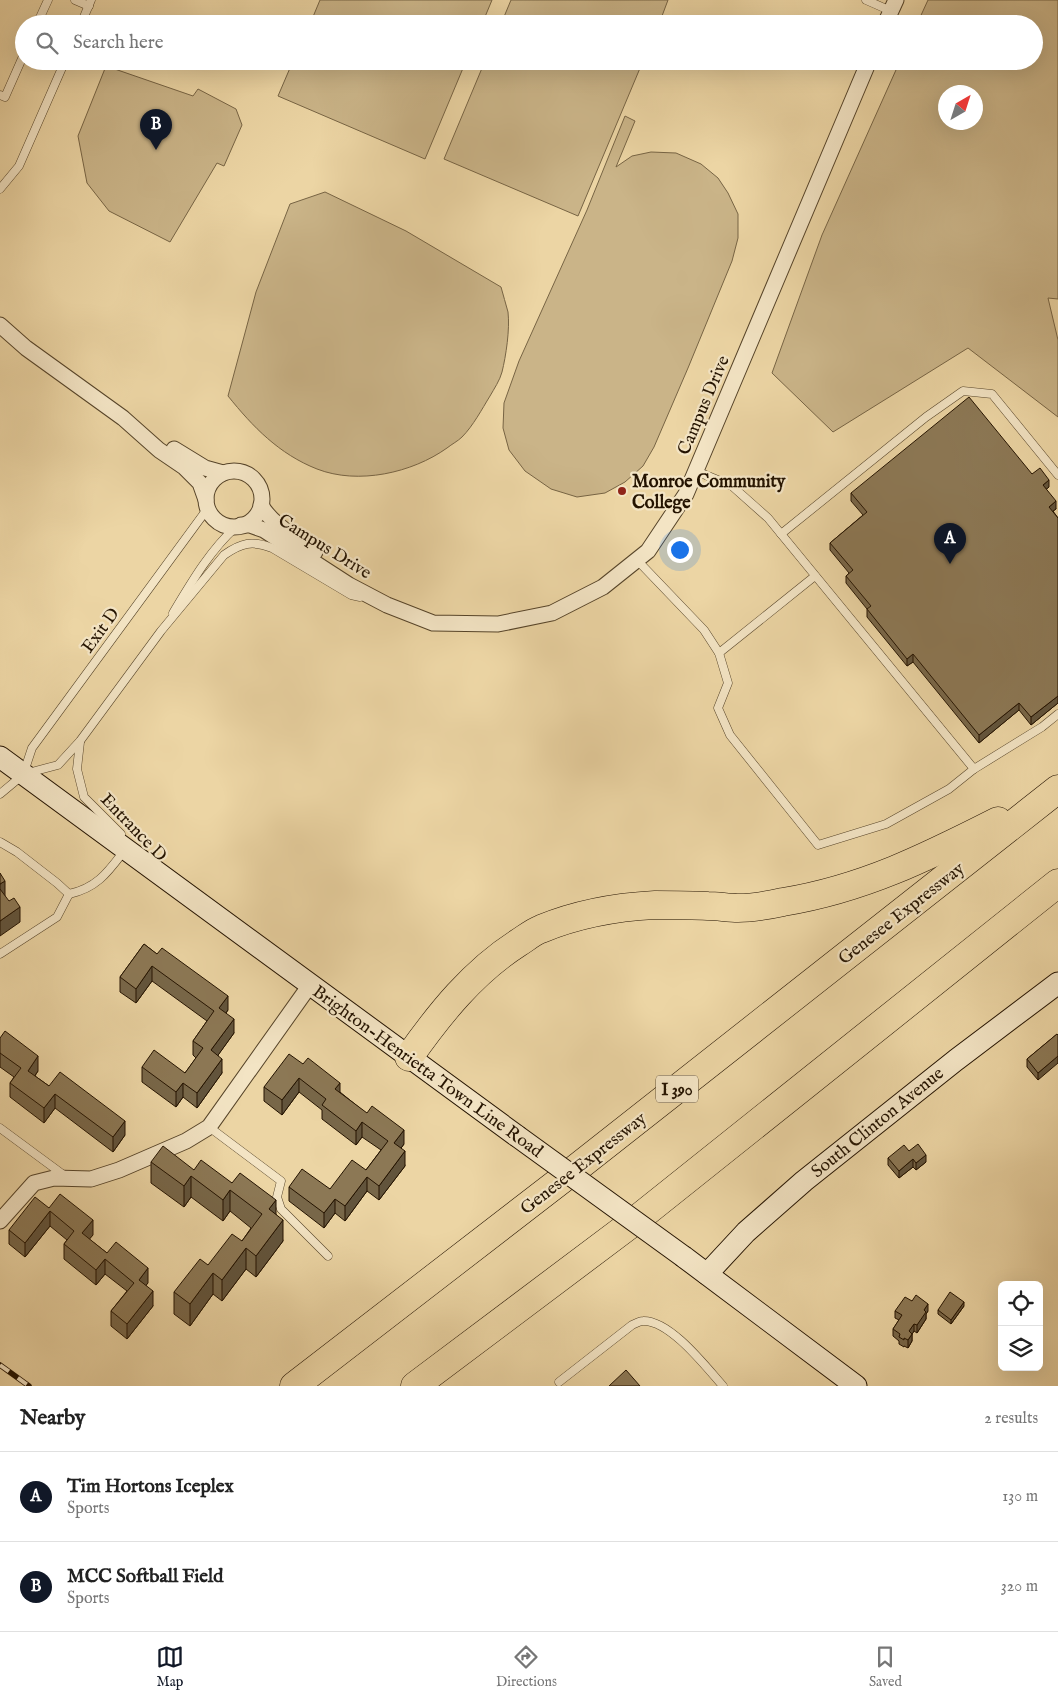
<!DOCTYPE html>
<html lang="en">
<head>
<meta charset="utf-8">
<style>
	:root { --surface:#fff; --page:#f6f6f6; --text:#222; --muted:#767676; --line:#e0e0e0; --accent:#111827 }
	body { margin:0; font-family:"IM FELL English",serif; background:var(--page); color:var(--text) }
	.controls { position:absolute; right:15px; bottom:15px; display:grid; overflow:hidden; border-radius:8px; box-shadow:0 5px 20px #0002 }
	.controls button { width:45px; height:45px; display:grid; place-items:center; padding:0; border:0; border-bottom:1px solid var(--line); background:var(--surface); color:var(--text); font:25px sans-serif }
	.compass { position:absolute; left:938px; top:85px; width:45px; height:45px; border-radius:50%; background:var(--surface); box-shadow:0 5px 20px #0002; rotate:39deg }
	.you { position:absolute; left:679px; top:549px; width:18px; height:18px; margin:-12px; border:4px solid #fff; border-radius:50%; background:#1a73e8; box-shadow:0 0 0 8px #1a73e833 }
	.badge { display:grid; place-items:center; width:32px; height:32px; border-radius:50%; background:var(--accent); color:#fff; font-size:16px; font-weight:700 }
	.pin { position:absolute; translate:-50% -41px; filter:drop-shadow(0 1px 2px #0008) }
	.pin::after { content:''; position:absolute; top:26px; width:18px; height:15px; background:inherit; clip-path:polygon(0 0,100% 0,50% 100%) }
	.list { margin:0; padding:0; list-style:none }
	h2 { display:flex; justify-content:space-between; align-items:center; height:65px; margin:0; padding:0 20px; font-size:21px }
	h2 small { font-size:16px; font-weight:400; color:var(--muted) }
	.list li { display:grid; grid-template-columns:32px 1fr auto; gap:15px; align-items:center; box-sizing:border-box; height:90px; padding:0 20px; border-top:1px solid var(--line) }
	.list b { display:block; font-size:19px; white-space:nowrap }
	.list p { margin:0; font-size:16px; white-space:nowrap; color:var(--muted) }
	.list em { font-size:16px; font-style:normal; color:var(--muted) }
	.icon { flex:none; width:28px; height:28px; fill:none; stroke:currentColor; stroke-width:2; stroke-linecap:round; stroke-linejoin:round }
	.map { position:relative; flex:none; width:1058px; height:1386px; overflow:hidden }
	.search { position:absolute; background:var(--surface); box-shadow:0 5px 20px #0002; left:15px; right:15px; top:15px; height:55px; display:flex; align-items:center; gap:12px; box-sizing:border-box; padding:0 18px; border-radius:28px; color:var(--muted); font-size:19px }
	.sheet { height:245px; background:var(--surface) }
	nav { display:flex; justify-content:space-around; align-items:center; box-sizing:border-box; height:70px; border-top:1px solid var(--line); background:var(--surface); font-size:14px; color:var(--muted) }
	nav a { display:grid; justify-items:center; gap:2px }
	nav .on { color:var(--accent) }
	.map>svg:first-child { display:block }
	.green { fill:#cab488; stroke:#776444; fill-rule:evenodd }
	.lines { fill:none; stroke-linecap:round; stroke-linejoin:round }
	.lane-casing { stroke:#564429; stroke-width:9 }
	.street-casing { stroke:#564429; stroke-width:17 }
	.secondary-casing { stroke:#241300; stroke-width:23 }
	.highway-casing { stroke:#241300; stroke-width:29 }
	.lane { stroke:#f3e4c4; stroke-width:8 }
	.street { stroke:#f3e4c4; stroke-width:15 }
	.secondary { stroke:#f3e4c4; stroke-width:21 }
	.highway { stroke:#ecd5a4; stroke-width:28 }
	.rail-casing { stroke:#241300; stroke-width:5.5 }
	.rail { stroke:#f3e4c4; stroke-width:4; stroke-dasharray:11; stroke-linecap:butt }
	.secondary-bridge-casing { stroke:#241300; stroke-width:23; stroke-linecap:butt }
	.secondary-bridge { stroke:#f3e4c4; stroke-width:21 }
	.wall { fill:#786749; stroke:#241300 }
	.shaded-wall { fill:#62543c; stroke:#241300 }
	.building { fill:#8c7855; stroke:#241300 }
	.poi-dot { fill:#8f2418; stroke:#f3e4c4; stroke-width:2 }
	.labels { text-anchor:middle; stroke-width:4.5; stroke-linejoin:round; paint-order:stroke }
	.shield { fill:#f3e4c4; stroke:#62523b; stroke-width:1 }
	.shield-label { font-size:16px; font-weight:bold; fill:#241300 }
	.street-label { font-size:18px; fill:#241300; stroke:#f3e4c4 }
	.poi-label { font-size:18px; font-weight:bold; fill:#241300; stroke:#f3e4c4; text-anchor:start }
</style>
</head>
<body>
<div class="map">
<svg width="1058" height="1386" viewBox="0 0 1058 1386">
	<rect width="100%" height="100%" fill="#ecd5a4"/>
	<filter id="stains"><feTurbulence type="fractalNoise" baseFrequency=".004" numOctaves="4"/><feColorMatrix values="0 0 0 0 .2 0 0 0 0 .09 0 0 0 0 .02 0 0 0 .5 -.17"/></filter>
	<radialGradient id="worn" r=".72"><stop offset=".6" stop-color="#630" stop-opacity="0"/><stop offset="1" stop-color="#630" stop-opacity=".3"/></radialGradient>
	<g class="green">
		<path d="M320 0H492L482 24H310Z"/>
		<path d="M511 0H668L659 24H501Z"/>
		<path d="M928 0H1058V299L1048 298 1058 340V417L968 348 833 432 772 373 822 235 900 61H1034V24H917ZM946 92H976V122H946Z"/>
		<path d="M293 61H466L425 159 278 96Z"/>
		<path d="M485 61H643L578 216 444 159Z"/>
		<path d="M106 66 193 96 198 89 236 109 242 125 224 166 217 163 170 242 109 211 87 183 78 136Z"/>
		<path d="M625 116 635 121 616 167 632 156 651 152 676 153 701 164 718 178 728 193 738 214V238L732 261 688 368 654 447 643 466 625 482 605 493 577 497 551 489 525 471 509 450 503 428 504 403 519 361 587 210Z"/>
		<path d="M325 192 406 231 501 287C503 295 506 304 508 312 510 329 506 356 502 372 500 380 494 389 490 396 482 409 473 426 462 437 458 441 452 444 447 448 412 473 358 485 317 469 279 454 253 427 228 396L256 292 290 204Z"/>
	</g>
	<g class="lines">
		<g class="lane-casing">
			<g id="lane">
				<path d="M75 0 89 6"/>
				<path d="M866 0 891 11"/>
				<path d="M37 24 48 0"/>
				<path d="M81 24 91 0"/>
				<path d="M0 95 5 97 24 54"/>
				<path d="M0 189 19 166 65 61"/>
				<path d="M696 471 732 486 768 518 974 769 1042 727 1058 714"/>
				<path d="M781 534 926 417 963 391 992 394 1058 475"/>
				<path d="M637 560 704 630 719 653 728 683 718 708 730 735 818 845 886 824 949 789 974 769"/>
				<path d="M173 613C191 583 210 550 236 527"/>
				<path d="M719 653 815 576"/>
				<path d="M80 742 77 769 84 797 121 834"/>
				<path d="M24 772 32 748 208 508"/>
				<path d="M0 794 24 774 58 765 80 741 161 631 224 555C241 543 252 540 272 548L351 595 360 597"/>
				<path d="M0 842 17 852 57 883 69 894"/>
				<path d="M69 894C97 888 108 872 124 851"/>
				<path d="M0 954 57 917 69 894"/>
				<path d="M209 1127 281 1181 277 1197 281 1209 328 1256"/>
				<path d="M0 1128 65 1176"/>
				<path d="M559 1382 632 1325C635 1324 639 1321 643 1321 670 1320 706 1367 723 1386"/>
			</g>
		</g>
		<g class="street-casing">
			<g id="street">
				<path d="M885 24 896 0"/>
				<path d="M0 325 26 348 123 418 159 450 184 467 200 483 206 500"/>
				<path d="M174 449 205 468 223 473"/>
				<circle cx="234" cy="499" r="28"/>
				<path d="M261 505C270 523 299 540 315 552"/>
				<path d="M241 525H250L264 530 349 585 387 605 433 623 498 624 552 613 603 587 648 551 686 494 869 61"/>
				<path d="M0 1221 34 1183 54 1178 91 1179 119 1170 186 1141 209 1127 310 985"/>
			</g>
		</g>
		<g class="secondary-casing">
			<g id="secondary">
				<path d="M0 757 517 1136"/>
				<path d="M684 1257 856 1386"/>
				<path d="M707 1274 746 1232 804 1181 956 1060 1058 983"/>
			</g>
		</g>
		<g class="highway-casing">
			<g id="highway">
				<path d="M409 1057C440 1013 473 972 518 943 526 938 533 932 541 929 577 914 616 907 655 905 673 905 691 905 708 906 718 906 728 908 738 908 753 908 769 905 783 902 863 889 927 857 998 821"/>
				<path d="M294 1386 574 1170 1058 789"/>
				<path d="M415 1386 636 1220 1058 883"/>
			</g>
		</g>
		<use href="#lane" class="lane"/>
		<use href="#street" class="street"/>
		<use href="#secondary" class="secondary"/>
		<use href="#highway" class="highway"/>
		<g class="rail-casing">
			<path id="rail" d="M0 1365 29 1386"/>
		</g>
		<use href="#rail" class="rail"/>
		<g class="secondary-bridge-casing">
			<path id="secondary-bridge" d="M517 1136 684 1257"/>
		</g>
		<use href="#secondary-bridge" class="secondary-bridge"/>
	</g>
	<g class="wall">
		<path d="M1032 474 1049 487 1046 489 1056 509 1053 511 1058 518V703L1031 725 1019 710 979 743 913 662 907 666 867 617V609L846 583V576L849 573 830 550V543L863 515 851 501V493Z"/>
		<path d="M144 944 228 1010 226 1013 234 1033 218 1055 222 1073 197 1108 183 1097 176 1107 142 1082V1067L185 1073 196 1058 193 1055V1041L207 1021 152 981 136 1003 120 992V977Z"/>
		<path d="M1057 1034 1038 1080 1027 1067V1059Z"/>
		<path d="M0 1038 38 1071 35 1076 49 1086 125 1135 113 1152 55 1108 44 1123 10 1097V1083L14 1077 0 1067Z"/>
		<path d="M303 1064 340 1092 404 1144 401 1148 405 1166 379 1200 367 1191 345 1221 335 1213 324 1228 289 1201V1187L330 1189 366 1170 381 1150 362 1137 356 1145 322 1119V1110L299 1092 282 1115 264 1101V1087Z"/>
		<path d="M909 1151 926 1162 916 1170 913 1167 899 1178 888 1165V1158Z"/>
		<path d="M151 1162 194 1170 232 1183 276 1214 283 1241 256 1277 246 1269 222 1301 213 1294 190 1326 174 1314V1292L208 1265 242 1241 251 1228 230 1211 223 1221 191 1197 184 1207 151 1183Z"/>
		<path d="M49 1208 93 1235 89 1239 107 1253 148 1283 146 1285 153 1306 127 1339 111 1326V1311L127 1291 105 1274 96 1285 64 1259V1244L67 1240 50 1226 25 1257 9 1244V1230Z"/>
		<path d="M912 1301 928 1311 926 1314V1319L917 1333 914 1331 912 1334V1341L908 1348 904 1346V1347L899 1344V1341L893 1336V1329L899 1320 895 1318V1311Z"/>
		<path d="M964 1306 951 1324 938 1314V1310Z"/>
	</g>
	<g class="shaded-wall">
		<path d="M1049 480V487L1043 492V485Z"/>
		<path d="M1056 501V509L1049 514V507Z"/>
		<path d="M913 654V662L907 666V659Z"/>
		<path d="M1058 696V703L1031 725V717Z"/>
		<path d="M1019 703V710L979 743V735Z"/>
		<path d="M5 881V896L0 899V884Z"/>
		<path d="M20 907V922L0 936V921Z"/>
		<path d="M152 966V981L136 1003V989Z"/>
		<path d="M228 996V1010L219 1022V1008Z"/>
		<path d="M234 1019V1033L211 1065V1050Z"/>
		<path d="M38 1056V1071L28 1085V1071Z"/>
		<path d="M1058 1056V1063L1038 1080V1073Z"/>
		<path d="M222 1059V1073L197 1108V1093Z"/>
		<path d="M299 1078V1092L282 1115V1100Z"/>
		<path d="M183 1083V1097L176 1107V1092Z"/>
		<path d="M340 1083V1097L335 1089Z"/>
		<path d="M55 1094V1108L44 1123V1108Z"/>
		<path d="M125 1121V1135L113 1152V1137Z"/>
		<path d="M362 1122V1137L356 1145V1131Z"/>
		<path d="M404 1130V1144L394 1158V1143Z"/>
		<path d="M405 1151V1166L379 1200V1186Z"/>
		<path d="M926 1155V1162L916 1170V1163Z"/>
		<path d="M913 1159V1167L899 1178V1171Z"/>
		<path d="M191 1176V1197L184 1207V1186Z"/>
		<path d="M367 1177V1191L345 1221V1206Z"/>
		<path d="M230 1190V1211L223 1221V1200Z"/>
		<path d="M335 1199V1213L324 1228V1213Z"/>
		<path d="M276 1200V1221L269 1209Z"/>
		<path d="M50 1211V1226L25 1257V1243Z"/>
		<path d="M93 1220V1235L82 1248V1233Z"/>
		<path d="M283 1220V1241L256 1277V1256Z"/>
		<path d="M246 1248V1269L222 1301V1280Z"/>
		<path d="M105 1259V1274L96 1285V1270Z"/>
		<path d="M148 1268V1283L139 1294V1280Z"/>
		<path d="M213 1273V1294L190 1326V1304Z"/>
		<path d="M153 1291V1306L127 1339V1324Z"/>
		<path d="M964 1302V1306L951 1324V1320Z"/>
		<path d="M928 1304V1311L926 1314V1319L917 1333V1325L924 1310Z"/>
		<path d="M914 1324V1331L909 1339V1331Z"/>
		<path d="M912 1334V1341L908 1348V1340Z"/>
	</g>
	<g class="building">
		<path d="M969 397 1032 474 1040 468 1049 480 1043 485 1056 501 1049 507 1058 518V696L1031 717 1019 703 979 735 913 654 907 659 867 609 871 606 846 576 853 570 830 543 867 512 851 493Z"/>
		<path d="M0 873 5 881 0 884Z"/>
		<path d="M0 889 9 901 14 898 20 907 0 921Z"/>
		<path d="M144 944 157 954 162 948 228 996 219 1008 234 1019 211 1050 222 1059 197 1093 183 1083 176 1092 142 1067 154 1050 185 1073 203 1048 193 1041 214 1011 152 966 136 989 120 977Z"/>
		<path d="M5 1031 38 1056 28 1071 49 1086 60 1072 125 1121 113 1137 55 1094 44 1108 10 1083 21 1068 0 1053V1038Z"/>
		<path d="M1057 1034 1058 1035V1056L1038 1073 1027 1059Z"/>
		<path d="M289 1054 303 1064 308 1058 340 1083 335 1089 367 1113 372 1106 404 1130 394 1143 405 1151 379 1186 367 1177 345 1206 335 1199 324 1213 289 1187 302 1169 330 1189 352 1160 366 1170 388 1141 362 1122 356 1131 322 1105 326 1099 299 1078 282 1100 264 1087Z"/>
		<path d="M918 1144 926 1155 916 1163 913 1159 899 1171 888 1158 904 1145 909 1151Z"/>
		<path d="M163 1146 194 1170 201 1160 232 1183 240 1173 276 1200 269 1209 283 1220 256 1256 246 1248 222 1280 213 1273 190 1304 174 1292 200 1259 208 1265 232 1234 242 1241 262 1214 230 1190 223 1200 191 1176 184 1186 151 1162Z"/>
		<path d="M60 1194 93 1220 82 1233 107 1253 116 1242 148 1268 139 1280 153 1291 127 1324 111 1311 134 1283 105 1259 96 1270 64 1244 74 1231 50 1211 25 1243 9 1230 35 1197 49 1208Z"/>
		<path d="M950 1292 964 1302 951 1320 938 1310Z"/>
		<path d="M916 1295 928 1304 924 1310 926 1312 917 1325 914 1324 909 1331 912 1334 908 1340 904 1338V1340L899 1337 900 1334 893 1329 902 1315 895 1311 905 1297 912 1301Z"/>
		<path d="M626 1370 640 1386H609Z"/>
	</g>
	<circle class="poi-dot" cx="622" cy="491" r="5"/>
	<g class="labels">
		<rect class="shield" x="656" y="1075.5" width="42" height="27" rx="4"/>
		<g class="shield-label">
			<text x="677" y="1095">I 390</text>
		</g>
		<g class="street-label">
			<text transform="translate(703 405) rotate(-67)" y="6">Campus Drive</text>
			<text transform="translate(325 546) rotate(32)" y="6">Campus Drive</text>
			<text transform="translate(100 630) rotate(-54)" y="6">Exit D</text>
			<text transform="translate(134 827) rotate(46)" y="6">Entrance D</text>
			<text transform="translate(901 913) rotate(-38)" y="6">Genesee Expressway</text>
			<text transform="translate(428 1071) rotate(36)" y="6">Brighton-Henrietta Town Line Road</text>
			<text transform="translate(877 1122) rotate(-39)" y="6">South Clinton Avenue</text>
			<text transform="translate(583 1163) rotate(-38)" y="6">Genesee Expressway</text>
		</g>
		<g class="poi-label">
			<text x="632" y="487">Monroe Community<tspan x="632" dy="21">College</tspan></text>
		</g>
	</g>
	<rect width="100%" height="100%" filter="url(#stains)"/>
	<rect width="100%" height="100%" fill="url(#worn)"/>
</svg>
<div class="controls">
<button><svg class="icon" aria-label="locate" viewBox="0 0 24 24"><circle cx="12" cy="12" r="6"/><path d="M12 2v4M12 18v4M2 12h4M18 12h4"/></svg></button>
<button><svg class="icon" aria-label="layers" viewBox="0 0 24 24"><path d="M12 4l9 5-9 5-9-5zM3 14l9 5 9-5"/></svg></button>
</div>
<svg class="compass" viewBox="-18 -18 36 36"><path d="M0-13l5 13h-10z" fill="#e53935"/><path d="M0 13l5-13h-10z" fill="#767676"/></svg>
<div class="you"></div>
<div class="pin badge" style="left:950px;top:564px">A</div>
<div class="pin badge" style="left:156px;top:150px">B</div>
<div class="search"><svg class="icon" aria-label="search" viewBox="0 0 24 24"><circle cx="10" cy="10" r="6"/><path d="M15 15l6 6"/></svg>Search here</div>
</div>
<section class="sheet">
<h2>Nearby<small>2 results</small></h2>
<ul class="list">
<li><span class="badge">A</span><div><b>Tim Hortons Iceplex</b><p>Sports</p></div><em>130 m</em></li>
<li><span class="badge">B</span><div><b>MCC Softball Field</b><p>Sports</p></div><em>320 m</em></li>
</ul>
</section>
<nav>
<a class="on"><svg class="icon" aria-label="map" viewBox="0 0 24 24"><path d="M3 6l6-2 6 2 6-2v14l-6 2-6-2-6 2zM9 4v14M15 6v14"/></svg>Map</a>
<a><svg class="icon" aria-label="directions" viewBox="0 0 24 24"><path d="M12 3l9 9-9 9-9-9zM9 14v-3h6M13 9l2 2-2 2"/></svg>Directions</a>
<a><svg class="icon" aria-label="saved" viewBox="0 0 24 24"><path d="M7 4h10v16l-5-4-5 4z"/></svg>Saved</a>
</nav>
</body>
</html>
